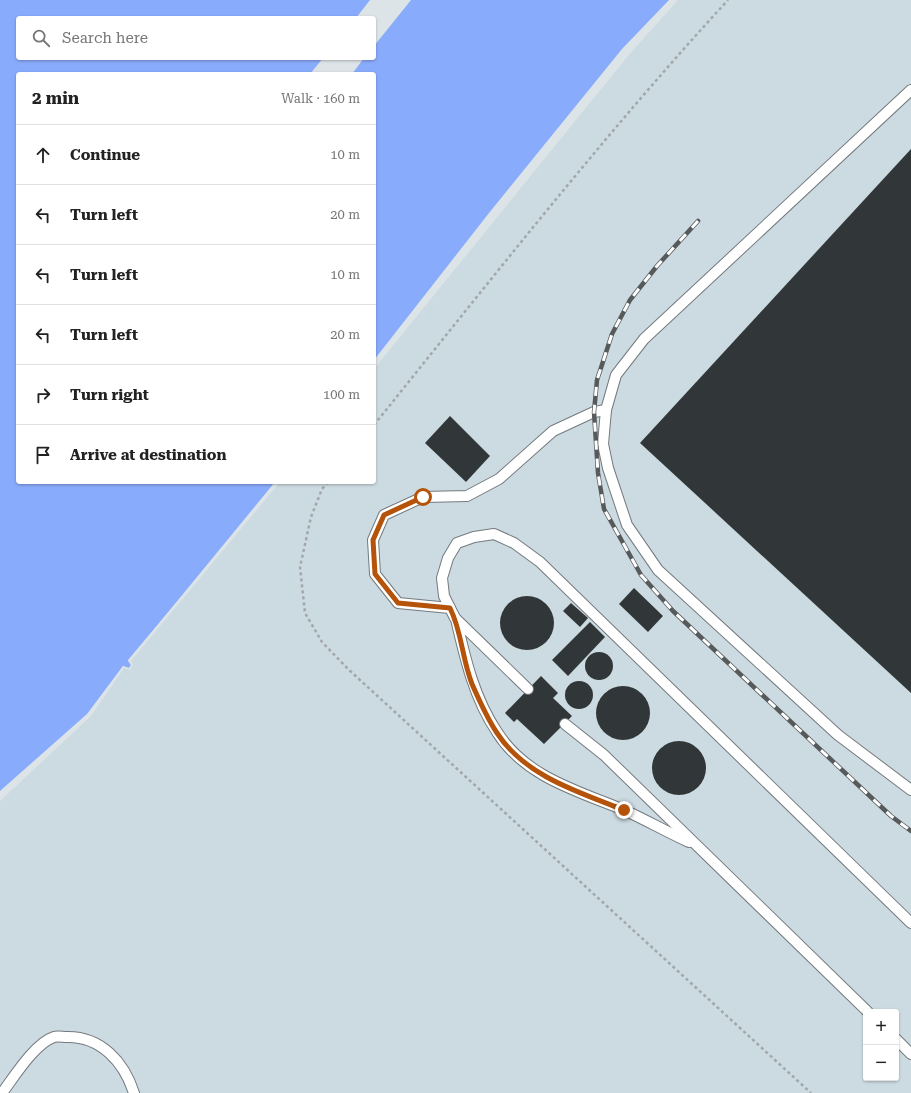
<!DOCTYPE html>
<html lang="en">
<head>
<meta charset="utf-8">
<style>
	:root { --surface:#fff; --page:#f2f2f2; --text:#222; --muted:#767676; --line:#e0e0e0 }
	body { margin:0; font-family:"Roboto Serif",serif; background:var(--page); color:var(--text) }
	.controls { position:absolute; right:12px; bottom:12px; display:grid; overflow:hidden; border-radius:4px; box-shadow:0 1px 3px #0004 }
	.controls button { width:36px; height:36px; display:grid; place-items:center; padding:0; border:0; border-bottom:1px solid var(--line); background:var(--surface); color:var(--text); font:20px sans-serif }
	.stop { position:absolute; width:12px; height:12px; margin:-9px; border:3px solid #b45309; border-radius:50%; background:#fff }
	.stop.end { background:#b45309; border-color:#fff; box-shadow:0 1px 4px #0008 }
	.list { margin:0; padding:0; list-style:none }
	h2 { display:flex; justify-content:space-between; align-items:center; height:52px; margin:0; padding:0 16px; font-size:17px }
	h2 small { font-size:13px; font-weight:400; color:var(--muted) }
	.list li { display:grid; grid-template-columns:26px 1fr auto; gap:12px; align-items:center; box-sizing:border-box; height:60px; padding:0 16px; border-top:1px solid var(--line) }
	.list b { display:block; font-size:15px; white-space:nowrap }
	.list em { font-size:13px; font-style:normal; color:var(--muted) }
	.icon { flex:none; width:22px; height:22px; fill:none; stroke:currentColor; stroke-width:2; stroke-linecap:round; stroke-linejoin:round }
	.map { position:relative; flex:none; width:911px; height:1093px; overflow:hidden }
	.search { position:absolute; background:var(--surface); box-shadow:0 1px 3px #0004; left:16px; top:16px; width:360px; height:44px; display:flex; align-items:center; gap:10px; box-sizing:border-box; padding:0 14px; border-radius:4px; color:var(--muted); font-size:15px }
	.panel { position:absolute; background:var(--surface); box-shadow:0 1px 3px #0004; left:16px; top:72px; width:360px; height:412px; border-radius:4px }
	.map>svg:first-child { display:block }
	.built { fill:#ccdae1; fill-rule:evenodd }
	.water { fill:#89abfb; fill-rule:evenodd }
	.pier { fill:#dde4e7 }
	.building { fill:#313738 }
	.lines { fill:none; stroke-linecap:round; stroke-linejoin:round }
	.service-casing { stroke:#747a7d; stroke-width:12 }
	.path { stroke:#a2a7a9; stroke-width:2.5; stroke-dasharray:3 3; stroke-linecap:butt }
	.service { stroke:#fff; stroke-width:10 }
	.rail-casing { stroke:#575a5b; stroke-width:4.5 }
	.rail { stroke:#fff; stroke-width:3; stroke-dasharray:9; stroke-linecap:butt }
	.route { stroke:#b45309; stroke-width:5 }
</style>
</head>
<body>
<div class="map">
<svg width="911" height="1093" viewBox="0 0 911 1093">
	<rect width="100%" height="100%" fill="#dde4e7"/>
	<path class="built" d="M676 0H911V1093H0V799L128 661 278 482H374V367L627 55ZM866 1012H896V1078H866Z"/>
	<path class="water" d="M0 0H676L627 55 374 367V74H18V482H278L128 660 131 665 129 668 123 666 90 715 0 799ZM18 18H374V58H18Z"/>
	<g class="pier">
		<path d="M370 0H411L374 46V18H356Z"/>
		<path d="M669 0H678L628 56 374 369V360L489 213 622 49Z"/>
		<path d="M323 58H364L352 74H310Z"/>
		<path d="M275 482H280L131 661 133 665 130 670 124 668 91 716 0 801V791L87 714 123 666 129 668 131 665 128 661Z"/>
	</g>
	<g class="building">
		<path d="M911 149V693L640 443Z"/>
		<path d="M450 416 490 456 466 482 425 443Z"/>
		<path d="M634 588 663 616 648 632 619 604Z"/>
		<circle cx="527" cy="623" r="27"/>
		<path d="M571 603 588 618 580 627 563 611Z"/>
		<path d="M590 622 605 637 568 676 552 660Z"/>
		<circle cx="599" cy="666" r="14"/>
		<path d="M541 676 558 693 553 698 572 716 544 744 517 719 514 722 505 713Z"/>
		<circle cx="579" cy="695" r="14"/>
		<circle cx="623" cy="713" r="27"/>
		<circle cx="679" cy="768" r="27"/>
	</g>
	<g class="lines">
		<g class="service-casing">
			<g id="service">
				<path d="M911 90 644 339 616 375 606 410 603 444 608 468 627 525 658 570 838 735 911 790"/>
				<path d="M450 608 398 603 375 574 373 540 384 515 423 497 467 496 499 479 553 431 594 412 606 410"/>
				<path d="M456 619C465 658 474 698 497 732 525 777 578 791 624 810 646 820 667 832 689 842"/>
				<path d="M528 689 455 618 444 596 442 578 448 558 457 543 474 537 494 534 514 543 540 562 911 923"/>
				<path d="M565 724 604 755 868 1012"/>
				<path d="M896 1039 911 1054"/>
				<path d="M2 1093C14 1077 35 1043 54 1037 57 1036 63 1037 66 1037 101 1036 124 1062 134 1093"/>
			</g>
		</g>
		<g class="path">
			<path d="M374 425C490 281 603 136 728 0"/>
			<path d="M328 482 322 489 311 517 300 567 305 613 322 642 348 669 811 1093"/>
		</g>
		<use href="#service" class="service"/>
		<g class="rail-casing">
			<path id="rail" d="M698 221 657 266 630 300 612 334 597 380 594 412 598 473 604 509 641 575 673 611 891 816 911 831"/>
		</g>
		<use href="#rail" class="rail"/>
	</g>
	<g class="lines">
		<path class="route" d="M423 497 384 515 373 540 375 574 398 603 450 608C462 632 462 659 472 684 479 700 487 718 497 733 525 776 578 792 624 810"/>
	</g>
</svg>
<div class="controls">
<button>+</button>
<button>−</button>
</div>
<div class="stop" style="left:423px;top:497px"></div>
<div class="stop end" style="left:624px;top:810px"></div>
<div class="search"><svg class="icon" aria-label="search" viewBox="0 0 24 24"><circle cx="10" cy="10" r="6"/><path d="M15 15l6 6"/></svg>Search here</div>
<section class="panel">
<h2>2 min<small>Walk · 160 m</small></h2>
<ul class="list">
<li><svg class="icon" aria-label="ahead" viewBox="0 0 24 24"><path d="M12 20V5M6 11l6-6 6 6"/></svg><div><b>Continue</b></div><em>10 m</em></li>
<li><svg class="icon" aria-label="left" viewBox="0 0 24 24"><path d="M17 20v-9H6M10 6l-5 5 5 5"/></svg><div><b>Turn left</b></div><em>20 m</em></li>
<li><svg class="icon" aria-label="left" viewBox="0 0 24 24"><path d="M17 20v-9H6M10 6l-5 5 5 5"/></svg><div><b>Turn left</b></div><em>10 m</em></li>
<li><svg class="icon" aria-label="left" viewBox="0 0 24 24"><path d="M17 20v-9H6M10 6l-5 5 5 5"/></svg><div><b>Turn left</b></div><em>20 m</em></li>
<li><svg class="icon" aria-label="right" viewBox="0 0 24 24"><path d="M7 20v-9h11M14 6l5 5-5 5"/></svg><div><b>Turn right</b></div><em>100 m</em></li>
<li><svg class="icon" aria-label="arrive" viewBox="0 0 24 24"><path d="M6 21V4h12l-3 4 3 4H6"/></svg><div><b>Arrive at destination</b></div></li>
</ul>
</section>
</div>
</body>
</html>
